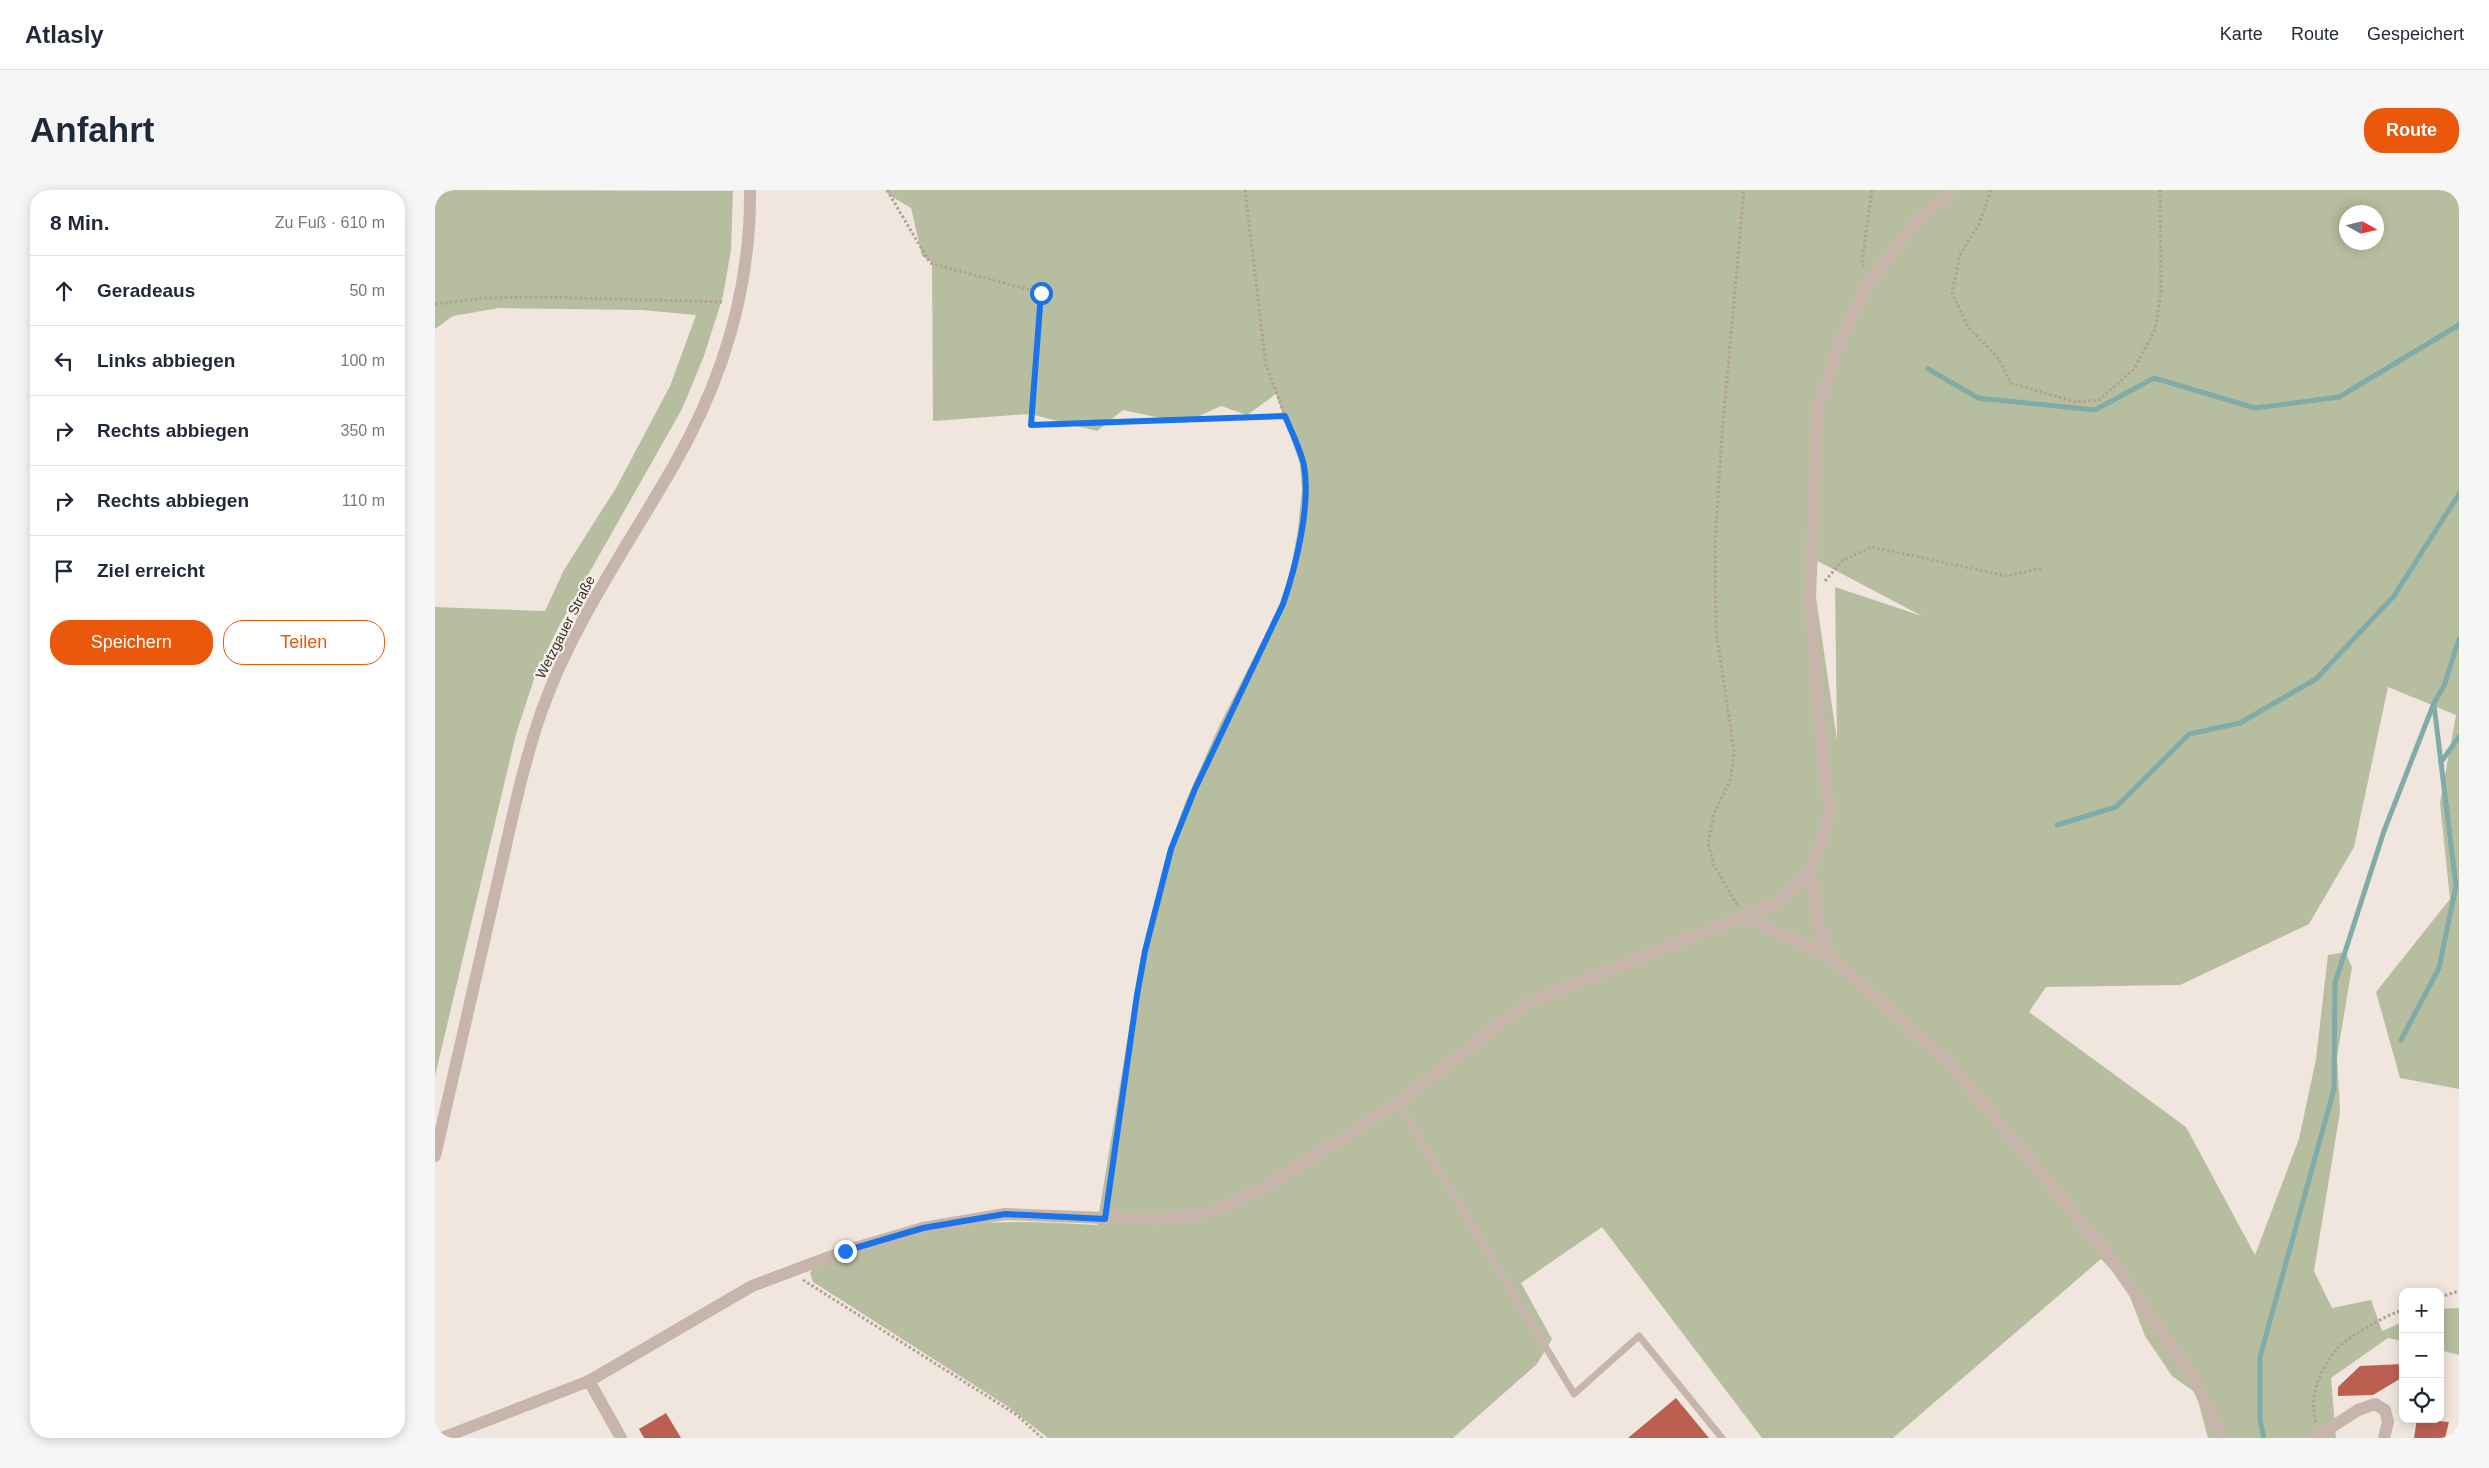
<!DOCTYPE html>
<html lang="de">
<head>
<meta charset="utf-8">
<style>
	:root { --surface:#fff; --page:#f6f6f7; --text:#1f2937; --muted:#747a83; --line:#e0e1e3; --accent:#ea580c }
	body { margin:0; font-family:Helvetica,sans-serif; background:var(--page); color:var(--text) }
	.controls { position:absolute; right:15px; bottom:15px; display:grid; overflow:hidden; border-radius:10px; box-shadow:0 2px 12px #0003 }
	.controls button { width:45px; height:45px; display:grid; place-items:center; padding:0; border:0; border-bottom:1px solid var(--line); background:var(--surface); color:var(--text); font:25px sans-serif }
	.compass { position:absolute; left:1904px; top:15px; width:45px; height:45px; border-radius:50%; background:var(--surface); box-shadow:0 2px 12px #0003; rotate:98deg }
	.stop { position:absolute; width:15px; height:15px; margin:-11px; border:4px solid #1a73e8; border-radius:50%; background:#fff }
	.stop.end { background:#1a73e8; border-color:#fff; box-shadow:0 1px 5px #0008 }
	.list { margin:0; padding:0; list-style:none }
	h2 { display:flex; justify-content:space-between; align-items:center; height:65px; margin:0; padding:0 20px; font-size:21px }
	h2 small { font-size:16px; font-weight:400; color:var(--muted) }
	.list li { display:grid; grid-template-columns:32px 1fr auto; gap:15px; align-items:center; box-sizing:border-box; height:70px; padding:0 20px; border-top:1px solid var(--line) }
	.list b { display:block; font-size:19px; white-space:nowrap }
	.list em { font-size:16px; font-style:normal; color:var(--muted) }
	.actions { display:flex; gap:10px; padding:15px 20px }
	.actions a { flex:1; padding:11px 0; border:1px solid var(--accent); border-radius:20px; text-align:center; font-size:18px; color:var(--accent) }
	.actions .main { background:var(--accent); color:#fff }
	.icon { flex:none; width:28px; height:28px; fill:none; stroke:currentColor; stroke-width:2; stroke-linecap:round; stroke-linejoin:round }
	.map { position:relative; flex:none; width:2024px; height:1248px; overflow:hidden; border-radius:20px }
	header { display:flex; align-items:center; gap:30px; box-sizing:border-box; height:70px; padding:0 25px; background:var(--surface); border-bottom:1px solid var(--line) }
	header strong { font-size:24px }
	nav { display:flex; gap:28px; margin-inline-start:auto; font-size:18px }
	.intro { display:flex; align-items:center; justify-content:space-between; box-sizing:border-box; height:120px; padding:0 30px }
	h1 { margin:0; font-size:35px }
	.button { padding:12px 22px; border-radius:20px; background:var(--accent); color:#fff; font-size:18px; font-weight:700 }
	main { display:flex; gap:30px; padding:0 30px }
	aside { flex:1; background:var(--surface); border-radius:20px; box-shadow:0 2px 12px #0003 }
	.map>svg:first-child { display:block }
	.green { fill:#b7be9f; fill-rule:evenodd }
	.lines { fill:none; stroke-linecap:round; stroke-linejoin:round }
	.stream { stroke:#7faba8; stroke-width:5 }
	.building { fill:#bb6051 }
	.path { stroke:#b39f95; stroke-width:3; stroke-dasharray:2.5 2.5; stroke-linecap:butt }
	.service { stroke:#c7b5ab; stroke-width:7 }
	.minor { stroke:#c7b5ab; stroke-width:12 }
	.tertiary { stroke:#c7b5ab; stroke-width:12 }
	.route { stroke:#1a73e8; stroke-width:6 }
	.labels { text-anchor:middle; stroke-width:4.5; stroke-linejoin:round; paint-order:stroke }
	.street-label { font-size:14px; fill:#362c29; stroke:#f8f0ea }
</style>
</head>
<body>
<header>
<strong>Atlasly</strong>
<nav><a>Karte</a><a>Route</a><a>Gespeichert</a></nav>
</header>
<div class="intro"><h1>Anfahrt</h1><a class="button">Route</a></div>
<main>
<aside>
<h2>8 Min.<small>Zu Fuß · 610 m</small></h2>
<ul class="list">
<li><svg class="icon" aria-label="ahead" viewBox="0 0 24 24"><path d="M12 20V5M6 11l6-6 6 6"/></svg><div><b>Geradeaus</b></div><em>50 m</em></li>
<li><svg class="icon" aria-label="left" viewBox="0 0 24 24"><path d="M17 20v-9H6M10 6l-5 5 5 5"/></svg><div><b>Links abbiegen</b></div><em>100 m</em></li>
<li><svg class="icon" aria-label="right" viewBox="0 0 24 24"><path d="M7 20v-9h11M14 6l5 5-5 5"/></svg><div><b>Rechts abbiegen</b></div><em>350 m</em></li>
<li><svg class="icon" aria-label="right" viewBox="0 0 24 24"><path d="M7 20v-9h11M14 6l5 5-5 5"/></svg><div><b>Rechts abbiegen</b></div><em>110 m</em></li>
<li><svg class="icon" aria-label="arrive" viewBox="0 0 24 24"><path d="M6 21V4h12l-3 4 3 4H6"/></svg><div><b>Ziel erreicht</b></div></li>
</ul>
<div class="actions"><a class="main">Speichern</a><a>Teilen</a></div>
</aside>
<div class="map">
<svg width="2024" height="1248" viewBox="0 0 2024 1248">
	<rect width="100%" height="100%" fill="#f0e6de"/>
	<g class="green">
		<path d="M0 0 298 1 296 60 288 106 269 166 247 219 123 438 100 486 81 544 0 886V417L110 421 129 380 181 298 235 196 261 125 207 120 64 118 18 126 0 139Z"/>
		<path d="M451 0H2024V899L1965 888 1941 802 2015 709 2005 613 2021 525 1953 497 1919 657 1874 734 1745 795 1611 797 1594 822 1751 937 1820 1065 1864 949 1881 869 1893 765 1910 762 1917 777 1902 867 1905 922 1879 1081 1897 1118 1936 1110 1947 1141 1968 1132V1151L1953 1148 1896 1188 1901 1248H1773L1761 1203 1737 1186 1710 1146 1690 1094 1666 1069 1458 1248H1327L1167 1037 1086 1093 1117 1149 1102 1174 1018 1248H613L572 1216 378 1092 375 1083 378 1078C426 1062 475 1043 525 1036 571 1029 617 1033 662 1035L702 791 733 661 750 613 784 536 842 422 855 384 863 339 867 299 865 274 841 204 812 225 786 216 749 233 688 220 662 241 595 224 498 231 497 72 487 66 476 18 454 5ZM1912 22H1942V52H1912ZM1375 367 1487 426 1400 397 1402 550Z"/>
		<path d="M2024 1118V1165L2005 1160V1119Z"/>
	</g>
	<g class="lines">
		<g class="stream">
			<path d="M1493 179 1543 208 1660 220 1719 188 1820 218 1904 207 2024 135"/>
			<path d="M2006 572 2024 547"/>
			<path d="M1622 635 1681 617 1754 544 1805 533 1881 489 1959 406 2024 304"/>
			<path d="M1966 850 2004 778 2021 696 1999 515"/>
			<path d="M1829 1248 1825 1230V1167L1899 899 1900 793 1949 641 1999 513 2009 496 2024 449"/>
		</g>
	</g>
	<g class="building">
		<path d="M1968 1174V1187L1938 1205 1903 1206V1197L1925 1176Z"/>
		<path d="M1241 1208 1274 1248H1193Z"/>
		<path d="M231 1223 246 1248H209L204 1239Z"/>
		<path d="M1982 1229 2014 1232 2010 1248H1979Z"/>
	</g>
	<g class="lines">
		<g class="path">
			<path d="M452 0 495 73 606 103 596 235 850 226"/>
			<path d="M1556 0 1544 34 1525 65 1517 103 1534 138 1563 168 1576 193 1640 212 1664 210 1699 179 1720 140 1726 102 1725 0"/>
			<path d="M1428 77 1427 71 1437 0"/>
			<path d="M0 114 49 108 105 107 289 112"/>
			<path d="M1390 391 1408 370 1437 357 1572 386 1607 378"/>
			<path d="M1302 715 1279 675 1273 653 1279 623 1296 588 1299 560 1281 441 1280 354 1287 244 1309 0"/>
			<path d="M672 1016 702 805 710 761 736 659 760 599 848 414 864 354 869 320V276L831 175 810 0"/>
			<path d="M368 1090 582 1225 607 1248"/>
			<path d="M2005 1107 2024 1101"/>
			<path d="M1881 1232C1873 1207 1885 1180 1901 1160 1910 1148 1953 1124 1968 1120"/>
		</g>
		<path class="service" d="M963 913 1139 1204 1204 1146 1287 1248"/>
		<g class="minor">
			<path d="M1375 681 1383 731 1396 767"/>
			<path d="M1308 726 1396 767 1516 875 1669 1059 1758 1187 1788 1248"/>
			<path d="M154 1191 186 1248"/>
			<path d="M7 1248 154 1191 317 1096 410 1061 488 1038 570 1024 723 1030 767 1024 794 1014 830 997 963 913 1092 813 1344 712 1375 681 1395 624 1386 552 1375 408 1382 221 1405 151 1432 95 1479 34 1517 0"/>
			<path d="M1880 1248 1923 1220 1940 1214 1950 1220 1953 1232 1949 1248"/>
		</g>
		<path class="tertiary" d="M0 966C20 877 41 788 61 699 75 639 87 577 107 520 139 431 193 356 239 275 288 190 316 98 315 0"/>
	</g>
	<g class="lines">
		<path class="route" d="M410 1061 488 1038 570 1024 670 1029 702 805 710 761 736 659 760 599 848 414C861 376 876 315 869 276 866 260 856 241 850 226L596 235 606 103"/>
	</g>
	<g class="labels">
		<g class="street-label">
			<text transform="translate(130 437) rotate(-63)" y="5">Wetzgauer Straße</text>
		</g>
	</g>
</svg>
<div class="controls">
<button>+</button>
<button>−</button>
<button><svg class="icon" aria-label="locate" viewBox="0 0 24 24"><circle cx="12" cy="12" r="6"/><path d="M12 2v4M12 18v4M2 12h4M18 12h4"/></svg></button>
</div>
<svg class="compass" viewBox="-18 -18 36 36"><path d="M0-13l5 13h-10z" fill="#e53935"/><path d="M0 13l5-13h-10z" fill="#747a83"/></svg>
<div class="stop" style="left:606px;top:103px"></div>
<div class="stop end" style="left:410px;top:1061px"></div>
</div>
</main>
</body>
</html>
